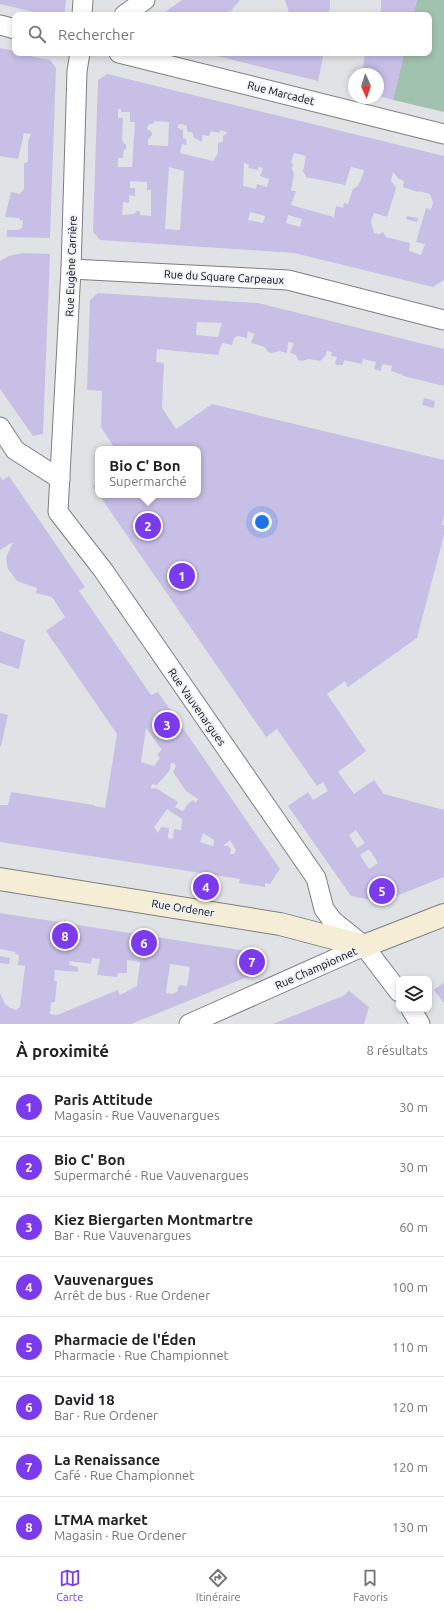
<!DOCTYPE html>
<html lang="fr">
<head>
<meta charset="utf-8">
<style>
	:root { --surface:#fff; --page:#f6f6f6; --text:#202124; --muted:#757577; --line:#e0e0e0; --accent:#7c3aed }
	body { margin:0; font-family:Ubuntu,sans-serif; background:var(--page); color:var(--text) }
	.controls { position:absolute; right:12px; bottom:12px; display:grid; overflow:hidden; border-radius:8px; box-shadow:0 2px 6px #0003 }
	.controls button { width:36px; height:36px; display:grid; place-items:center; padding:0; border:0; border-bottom:1px solid var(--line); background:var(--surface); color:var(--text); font:20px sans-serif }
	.compass { position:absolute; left:348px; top:68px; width:36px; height:36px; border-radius:50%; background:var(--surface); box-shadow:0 2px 6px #0003; rotate:177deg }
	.you { position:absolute; left:262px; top:522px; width:14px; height:14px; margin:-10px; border:3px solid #fff; border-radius:50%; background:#1a73e8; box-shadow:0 0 0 6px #1a73e833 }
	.badge { display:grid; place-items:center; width:26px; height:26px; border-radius:50%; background:var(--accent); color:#fff; font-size:13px; font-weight:700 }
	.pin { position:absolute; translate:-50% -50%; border:2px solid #fff; box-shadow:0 1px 4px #0006 }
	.popup { position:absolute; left:95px; top:446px; width:106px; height:52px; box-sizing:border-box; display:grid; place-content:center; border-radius:8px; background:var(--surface); filter:drop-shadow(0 1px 3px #0005); font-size:13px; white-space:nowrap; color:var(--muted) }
	.popup b { font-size:15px; color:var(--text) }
	.popup::after { content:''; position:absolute; left:50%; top:100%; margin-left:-8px; border:8px solid transparent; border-top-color:var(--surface) }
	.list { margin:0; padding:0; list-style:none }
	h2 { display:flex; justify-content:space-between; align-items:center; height:52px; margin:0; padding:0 16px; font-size:17px }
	h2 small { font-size:13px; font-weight:400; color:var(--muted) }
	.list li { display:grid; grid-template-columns:26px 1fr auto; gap:12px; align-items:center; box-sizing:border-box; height:60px; padding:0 16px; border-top:1px solid var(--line) }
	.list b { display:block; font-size:15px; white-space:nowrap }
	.list p { margin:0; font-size:13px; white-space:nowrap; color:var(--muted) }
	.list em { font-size:13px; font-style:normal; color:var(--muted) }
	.icon { flex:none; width:22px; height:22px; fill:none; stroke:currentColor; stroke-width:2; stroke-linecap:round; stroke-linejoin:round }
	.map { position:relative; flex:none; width:444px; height:1024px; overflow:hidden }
	.search { position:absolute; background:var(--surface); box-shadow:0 2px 6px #0003; left:12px; right:12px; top:12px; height:44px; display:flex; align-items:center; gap:10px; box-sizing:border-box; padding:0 14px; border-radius:8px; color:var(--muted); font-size:15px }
	.sheet { height:532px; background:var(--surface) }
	nav { display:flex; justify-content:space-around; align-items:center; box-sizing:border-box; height:56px; border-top:1px solid var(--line); background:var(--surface); font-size:11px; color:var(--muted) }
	nav a { display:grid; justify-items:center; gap:2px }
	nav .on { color:var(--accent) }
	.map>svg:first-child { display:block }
	.green { fill:#a1c2ae }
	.building { fill:#c7bfe6; fill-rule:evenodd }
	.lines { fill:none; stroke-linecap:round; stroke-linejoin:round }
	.street-casing { stroke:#7b7e81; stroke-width:21 }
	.secondary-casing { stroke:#7b7e81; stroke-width:24 }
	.street { stroke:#fff; stroke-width:19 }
	.secondary { stroke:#f5edd5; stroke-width:22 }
	.labels { text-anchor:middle; stroke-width:3.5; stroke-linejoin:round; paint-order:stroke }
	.street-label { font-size:11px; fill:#0a0b0c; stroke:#edf0f4 }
</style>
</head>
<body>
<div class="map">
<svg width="444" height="1024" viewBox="0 0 444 1024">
	<rect width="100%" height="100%" fill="#e0e3e6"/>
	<path class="green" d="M417 0H444V112L393 100 404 53H429V15H413Z"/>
	<g class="building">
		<path d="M0 0H66L65 11 60 15H46L0 4Z"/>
		<path d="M182 0H240L231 11 210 15H161Z"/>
		<path d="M285 0H330V8L328 15H290Z"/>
		<path d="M381 0H417L413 15H381Z"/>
		<path d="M0 48 15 51V53L50 60 56 68 50 238 7 237V230H18L22 228 23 220 21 221 19 218 5 217 11 192 20 194 24 189V163L28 162V142L31 134 24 133 18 159 0 156Z"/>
		<path d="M205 53H324L318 81Z"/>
		<path d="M365 53H404L393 100 378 96V74H362Z"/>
		<path d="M107 74 444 156V280L433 287 294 253 100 240 93 232 98 80ZM118 109H121V112H130V122H135L132 167H118V158H123L124 149H126V144H124L122 138 123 118H118ZM154 121 169 122 168 146 148 145V140L152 135V132L147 129 148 125 154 123ZM181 124 187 126V131L193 133V137L202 142V135L209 136 211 131 219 133 221 130 228 133 223 136V142L218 143V153L213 161 180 153 182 144 186 145 187 140 183 138V130L178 128V125ZM294 153 306 156 303 171 306 177 345 185 351 167 364 170 361 180 358 186 353 189 348 204 344 203 343 208 336 206 334 217 291 205 296 191H291L294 174 292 169 293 164 291 163ZM244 163 249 165 248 168 258 170V167L263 168 260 176 269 179 267 187 257 184 256 189 243 186ZM169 167 184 171 180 230 165 229ZM393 172 399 179 404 181 403 187 418 192V191L430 194 433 203 431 210 426 208 416 242 425 244 421 255 409 251 410 243 386 237 383 232 379 234 374 233 371 221 374 213 387 217 394 195 396 187 391 181ZM130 181 147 182V190H151V216L140 215V211H136L135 214 122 215 123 202 129 203V195L135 196V188H130ZM250 212 265 216 263 223 248 220ZM288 215 302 219 300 227 286 223Z"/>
		<path d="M407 216 418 218 417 222 406 219Z"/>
		<path d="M23 253 50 254 43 434 33 436 0 389V261L9 256Z"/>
		<path d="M98 293 258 303 444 349V386L403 376V375L391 371 392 366 382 364 381 371 374 369 376 362 363 359 362 364 344 360 343 365H337L335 363 337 357 331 356 332 352 327 351 325 356 320 361 309 359 302 361 298 360 296 355 290 353 294 343 288 342 287 353 279 351 272 353 268 352 265 347 251 343 254 334 248 331 247 338 238 336 234 338 232 345 222 343 218 355 157 349 156 362 164 363 162 408 176 429 212 404 444 460V515L442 525H444V535L417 638 348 687 345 681 327 694 366 751 338 772 354 794 374 780 384 794 444 810V877L381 902 351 896 288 806 308 792 313 800 328 791 323 782 317 786 277 729 266 737 99 495H198V449H115L101 427 102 391 87 390 90 300ZM197 322 222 323 218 337 196 335ZM356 830 365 843 357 848 349 835ZM369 849 378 863 369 869 360 855Z"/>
		<path d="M424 398 435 401 434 408 422 405Z"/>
		<path d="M0 476 3 480 9 476 85 587 79 591 151 695 158 692 280 869 270 884 265 883V887L239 883 240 879 0 842V805H8L11 792 94 805V806L105 808 117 734 46 631 65 617 52 597 36 593 37 588 17 581 8 569 6 558 13 542 0 550ZM146 728 162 750 157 754 160 758 154 766 141 762ZM171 763H174L176 766 173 772 186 791 198 799 196 803 193 800 188 804 183 811 175 807 178 802 156 788 153 789 151 788 152 784 157 785 170 770ZM167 809 182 819 181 830 174 829 173 839 168 838 169 828 161 827 158 833 154 827ZM203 833 214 840 213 846 200 842ZM230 840 236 850 234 854H230L231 849 228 846H223Z"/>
		<path d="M98 482V493L93 486Z"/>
		<path d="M0 631 25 640 19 669 0 663Z"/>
		<path d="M0 713 8 715 1 746H0Z"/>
		<path d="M0 913 260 953 262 971 131 1024H0V993L5 1004 9 1007 15 1010 20 1007 25 966 18 965 19 955 15 954V952L0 949ZM92 958 100 959 97 975 117 977 118 973H127V960L140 962 137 986 120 995 118 990 57 1015 50 1014 51 1003 55 1002 57 981H54L55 970 78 972V967L69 965 70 961 91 964ZM170 964 190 967 187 986 179 985 177 992 173 994 166 993Z"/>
		<path d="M0 956 10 958 9 964 0 963Z"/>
		<path d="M444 982V1003L434 990Z"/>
		<path d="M349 991 369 1007 364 1024H273L343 996Z"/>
	</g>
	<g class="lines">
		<g class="street-casing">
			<g id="street">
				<path d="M82 15 83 0"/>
				<path d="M124 15 145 0"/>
				<path d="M0 25 15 29"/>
				<path d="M80 53 77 71 71 269 58 512 103 570 316 878 324 909 333 921 364 946 399 992"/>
				<path d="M119 53 444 134"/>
				<path d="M71 269 288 280 444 320"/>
				<path d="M0 427 15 450 60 479"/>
				<path d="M411 1009 420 1024"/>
				<path d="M189 1024 364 946"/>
			</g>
		</g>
		<g class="secondary-casing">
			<path id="secondary" d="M0 879 280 924 364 946 444 915"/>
		</g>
		<use href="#street" class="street"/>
		<use href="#secondary" class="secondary"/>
	</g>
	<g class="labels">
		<g class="street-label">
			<text transform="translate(281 93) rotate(14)" y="4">Rue Marcadet</text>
			<text transform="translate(71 266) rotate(-88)" y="4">Rue Eugène Carrière</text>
			<text transform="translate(224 277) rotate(3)" y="4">Rue du Square Carpeaux</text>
			<text transform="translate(197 707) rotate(55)" y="4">Rue Vauvenargues</text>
			<text transform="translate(183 908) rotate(9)" y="4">Rue Ordener</text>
			<text transform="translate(316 968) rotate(-24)" y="4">Rue Championnet</text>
		</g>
	</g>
</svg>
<div class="controls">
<button><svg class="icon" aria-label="layers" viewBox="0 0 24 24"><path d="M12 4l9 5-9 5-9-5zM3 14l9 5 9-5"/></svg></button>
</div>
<svg class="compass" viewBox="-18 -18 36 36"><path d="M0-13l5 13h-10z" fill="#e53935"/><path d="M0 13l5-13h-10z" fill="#757577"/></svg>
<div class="you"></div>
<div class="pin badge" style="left:182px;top:576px">1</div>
<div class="pin badge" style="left:148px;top:526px">2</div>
<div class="popup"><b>Bio C' Bon</b>Supermarché</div>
<div class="pin badge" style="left:167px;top:725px">3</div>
<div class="pin badge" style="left:206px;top:887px">4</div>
<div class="pin badge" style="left:382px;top:891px">5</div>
<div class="pin badge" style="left:144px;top:943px">6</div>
<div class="pin badge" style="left:252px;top:962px">7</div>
<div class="pin badge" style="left:65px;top:936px">8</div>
<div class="search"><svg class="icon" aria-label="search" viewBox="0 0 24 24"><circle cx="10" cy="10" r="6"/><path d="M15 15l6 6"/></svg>Rechercher</div>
</div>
<section class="sheet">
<h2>À proximité<small>8 résultats</small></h2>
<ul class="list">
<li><span class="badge">1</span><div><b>Paris Attitude</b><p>Magasin · Rue Vauvenargues</p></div><em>30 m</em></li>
<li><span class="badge">2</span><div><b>Bio C' Bon</b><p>Supermarché · Rue Vauvenargues</p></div><em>30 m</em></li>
<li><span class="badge">3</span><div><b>Kiez Biergarten Montmartre</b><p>Bar · Rue Vauvenargues</p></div><em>60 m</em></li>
<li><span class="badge">4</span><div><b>Vauvenargues</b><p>Arrêt de bus · Rue Ordener</p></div><em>100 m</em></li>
<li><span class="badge">5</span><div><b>Pharmacie de l'Éden</b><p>Pharmacie · Rue Championnet</p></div><em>110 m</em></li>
<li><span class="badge">6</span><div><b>David 18</b><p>Bar · Rue Ordener</p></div><em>120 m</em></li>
<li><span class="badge">7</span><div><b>La Renaissance</b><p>Café · Rue Championnet</p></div><em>120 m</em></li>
<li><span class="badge">8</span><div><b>LTMA market</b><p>Magasin · Rue Ordener</p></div><em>130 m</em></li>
</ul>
</section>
<nav>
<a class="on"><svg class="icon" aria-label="map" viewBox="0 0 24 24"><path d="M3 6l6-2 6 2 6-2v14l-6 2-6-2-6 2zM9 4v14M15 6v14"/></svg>Carte</a>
<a><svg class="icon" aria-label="directions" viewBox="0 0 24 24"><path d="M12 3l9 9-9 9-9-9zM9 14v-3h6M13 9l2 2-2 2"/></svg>Itinéraire</a>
<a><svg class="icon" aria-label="saved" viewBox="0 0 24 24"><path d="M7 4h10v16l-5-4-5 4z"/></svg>Favoris</a>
</nav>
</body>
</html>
